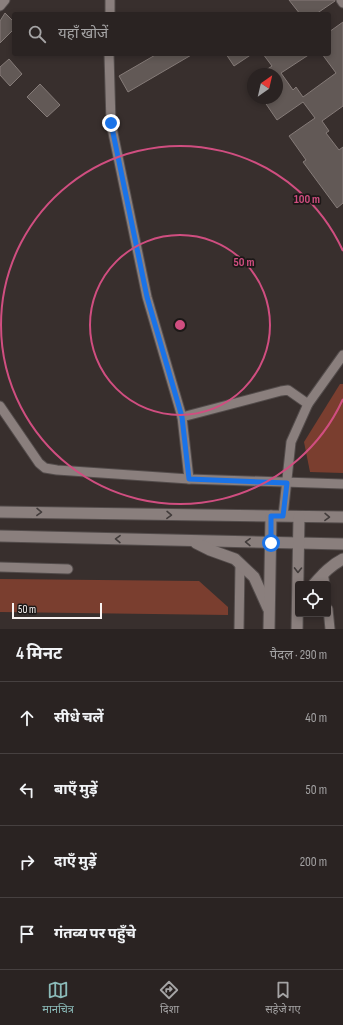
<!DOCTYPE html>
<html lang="hi">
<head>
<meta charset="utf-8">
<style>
	:root { --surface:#2a2322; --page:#322b2a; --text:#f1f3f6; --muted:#a5a4a5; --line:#464040; --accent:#8bbbb9 }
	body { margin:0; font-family:"Sofia Sans Condensed","Noto Sans Devanagari",sans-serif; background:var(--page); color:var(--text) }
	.controls { position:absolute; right:12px; bottom:12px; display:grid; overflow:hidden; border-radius:4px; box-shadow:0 2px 6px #0003 }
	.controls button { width:36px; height:36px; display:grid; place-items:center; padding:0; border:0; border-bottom:1px solid var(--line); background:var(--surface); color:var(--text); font:20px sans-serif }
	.compass { position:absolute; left:247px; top:68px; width:36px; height:36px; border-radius:50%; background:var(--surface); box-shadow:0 2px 6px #0003; rotate:34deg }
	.scale { position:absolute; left:12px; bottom:10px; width:90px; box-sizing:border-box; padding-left:4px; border:2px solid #f8f2f1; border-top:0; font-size:11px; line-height:14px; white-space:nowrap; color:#f8f2f1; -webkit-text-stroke:3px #1c1817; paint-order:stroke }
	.stop { position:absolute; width:12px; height:12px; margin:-9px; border:3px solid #1a73e8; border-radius:50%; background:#fff }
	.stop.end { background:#1a73e8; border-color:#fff; box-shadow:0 1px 4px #0008 }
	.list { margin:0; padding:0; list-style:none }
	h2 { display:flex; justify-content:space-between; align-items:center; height:52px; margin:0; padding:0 16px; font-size:17px }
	h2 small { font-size:13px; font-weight:400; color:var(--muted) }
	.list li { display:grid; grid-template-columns:26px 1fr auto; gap:12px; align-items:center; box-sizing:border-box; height:72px; padding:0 16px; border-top:1px solid var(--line) }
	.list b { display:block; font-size:15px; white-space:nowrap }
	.list em { font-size:13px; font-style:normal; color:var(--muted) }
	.icon { flex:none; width:22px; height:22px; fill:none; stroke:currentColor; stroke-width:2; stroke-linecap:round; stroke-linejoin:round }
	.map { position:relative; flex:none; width:343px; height:629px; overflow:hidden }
	.search { position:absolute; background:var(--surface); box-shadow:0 2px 6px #0003; left:12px; right:12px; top:12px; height:44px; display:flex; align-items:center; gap:10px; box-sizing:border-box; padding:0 14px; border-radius:4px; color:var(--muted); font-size:15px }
	.sheet { height:340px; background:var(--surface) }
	nav { display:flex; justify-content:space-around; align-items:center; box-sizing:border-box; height:56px; border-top:1px solid var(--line); background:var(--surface); font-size:11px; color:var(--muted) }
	nav a { display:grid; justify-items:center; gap:2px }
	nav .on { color:var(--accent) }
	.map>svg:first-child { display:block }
	.green { fill:#7a3e2f }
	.building { fill:#625956; stroke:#857b78 }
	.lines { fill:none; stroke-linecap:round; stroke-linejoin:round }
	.minor-casing { stroke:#534c4b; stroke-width:11 }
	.tertiary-casing { stroke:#534c4b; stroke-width:13 }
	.minor { stroke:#8a7f7d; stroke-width:9 }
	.tertiary { stroke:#8a7f7d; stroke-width:11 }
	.oneway { stroke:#423c3b }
	.route { stroke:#1a73e8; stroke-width:5 }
	.ring { fill:none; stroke:#d04e80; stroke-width:2 }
	.centre { fill:#d04e80; stroke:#1c1817; stroke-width:2 }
	.ring-label { font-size:12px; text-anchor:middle; font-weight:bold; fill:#d04e80; stroke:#1c1817; stroke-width:3.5; stroke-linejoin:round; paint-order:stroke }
</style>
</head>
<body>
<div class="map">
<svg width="343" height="629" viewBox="0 0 343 629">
	<rect width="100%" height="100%" fill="#382f2d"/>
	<g class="green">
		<path d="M340 384H343V473L310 472 304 442Z"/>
		<path d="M0 579 199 581 228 607V615L0 612Z"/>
	</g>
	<g class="building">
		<path d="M289 0H335V1L316 14H300Z"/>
		<path d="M5 13 14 22V29L0 43V21Z"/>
		<path d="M343 22V106L322 121 329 131 326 133 339 150 343 147V203L337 208 303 162 306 160 289 136 315 118 303 102 277 120 262 98H277V74H260L272 66 263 54H310L281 73 293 90 296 87 303 97 336 73 322 54H329V32Z"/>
		<path d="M157 54H193L128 92 119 76Z"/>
		<path d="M226 54H252L234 66Z"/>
		<path d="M9 59 22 74 10 86 0 75V67Z"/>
		<path d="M40 84 60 105 47 117 27 97Z"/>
	</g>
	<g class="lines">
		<g class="minor-casing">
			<g id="minor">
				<path d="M341 0 343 3"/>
				<path d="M0 6 5 0"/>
				<path d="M110 14V0"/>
				<path d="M109 54 111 123 147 297 182 417 189 479"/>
				<path d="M0 406 39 463 45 468 57 470 189 479 343 484"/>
				<path d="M182 417 281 391 288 390 308 404"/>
				<path d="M283 516 291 442 308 404 343 355"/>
				<path d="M0 567 68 569"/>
				<path d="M323 573 325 584"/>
				<path d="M328 609 330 629"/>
				<path d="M239 629 240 564"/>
			</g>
		</g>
		<g class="tertiary-casing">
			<g id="tertiary">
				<path d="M0 512 343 517"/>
				<path d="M0 536 343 544"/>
				<path d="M196 543 210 550 235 559 254 577 268 608"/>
				<path d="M314 584C323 574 331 565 343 559"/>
				<path d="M269 629 271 516"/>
				<path d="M297 629 299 517"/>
			</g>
		</g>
		<use href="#minor" class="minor"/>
		<use href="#tertiary" class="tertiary"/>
	</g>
	<defs><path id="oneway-chevron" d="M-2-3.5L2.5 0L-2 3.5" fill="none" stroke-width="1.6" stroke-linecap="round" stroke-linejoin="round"/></defs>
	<g class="oneway">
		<use href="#oneway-chevron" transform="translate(39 512) rotate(1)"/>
		<use href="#oneway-chevron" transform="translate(169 515) rotate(1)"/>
		<use href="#oneway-chevron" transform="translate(327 517) rotate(1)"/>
		<use href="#oneway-chevron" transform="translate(118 539) rotate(-179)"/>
		<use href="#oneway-chevron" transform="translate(248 542) rotate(-179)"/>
		<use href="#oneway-chevron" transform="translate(298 570) rotate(91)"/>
	</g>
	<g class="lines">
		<path class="route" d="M111 123 147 297 182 417 189 479 287 483 283 516H271V543"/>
	</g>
	<g class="ring">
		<circle cx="180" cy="325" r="90"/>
		<path d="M343 399A179 179 0 1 1 343 251"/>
	</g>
	<circle cx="180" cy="325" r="6" class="centre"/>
	<g class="ring-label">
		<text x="307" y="203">100 m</text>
		<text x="244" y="266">50 m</text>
	</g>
</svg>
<div class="controls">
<button><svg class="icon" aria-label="locate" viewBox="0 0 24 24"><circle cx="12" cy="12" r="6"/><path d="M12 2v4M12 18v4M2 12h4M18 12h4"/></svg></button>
</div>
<svg class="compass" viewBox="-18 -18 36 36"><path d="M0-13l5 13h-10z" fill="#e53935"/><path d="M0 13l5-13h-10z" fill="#a5a4a5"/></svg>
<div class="scale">50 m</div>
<div class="stop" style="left:271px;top:543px"></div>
<div class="stop end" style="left:111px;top:123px"></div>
<div class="search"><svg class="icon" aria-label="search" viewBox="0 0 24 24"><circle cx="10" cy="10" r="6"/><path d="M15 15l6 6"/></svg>यहाँ खोजें</div>
</div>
<section class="sheet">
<h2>4 मिनट<small>पैदल · 290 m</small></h2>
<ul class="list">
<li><svg class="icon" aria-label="ahead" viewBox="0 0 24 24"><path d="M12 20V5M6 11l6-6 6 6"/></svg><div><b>सीधे चलें</b></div><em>40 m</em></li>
<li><svg class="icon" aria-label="left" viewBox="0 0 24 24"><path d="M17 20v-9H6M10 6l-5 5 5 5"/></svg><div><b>बाएँ मुड़ें</b></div><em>50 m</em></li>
<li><svg class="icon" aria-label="right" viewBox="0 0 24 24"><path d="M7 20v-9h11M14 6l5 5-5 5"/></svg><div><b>दाएँ मुड़ें</b></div><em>200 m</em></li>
<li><svg class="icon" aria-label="arrive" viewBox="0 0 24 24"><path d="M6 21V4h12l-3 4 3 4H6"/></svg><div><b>गंतव्य पर पहुँचे</b></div></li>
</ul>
</section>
<nav>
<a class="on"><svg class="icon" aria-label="map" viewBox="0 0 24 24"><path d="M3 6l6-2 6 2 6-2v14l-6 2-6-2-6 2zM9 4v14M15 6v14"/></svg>मानचित्र</a>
<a><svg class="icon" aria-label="directions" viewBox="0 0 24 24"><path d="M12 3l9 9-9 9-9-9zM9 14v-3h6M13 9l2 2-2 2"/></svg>दिशा</a>
<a><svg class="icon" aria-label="saved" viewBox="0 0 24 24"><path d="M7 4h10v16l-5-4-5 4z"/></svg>सहेजे गए</a>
</nav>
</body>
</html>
